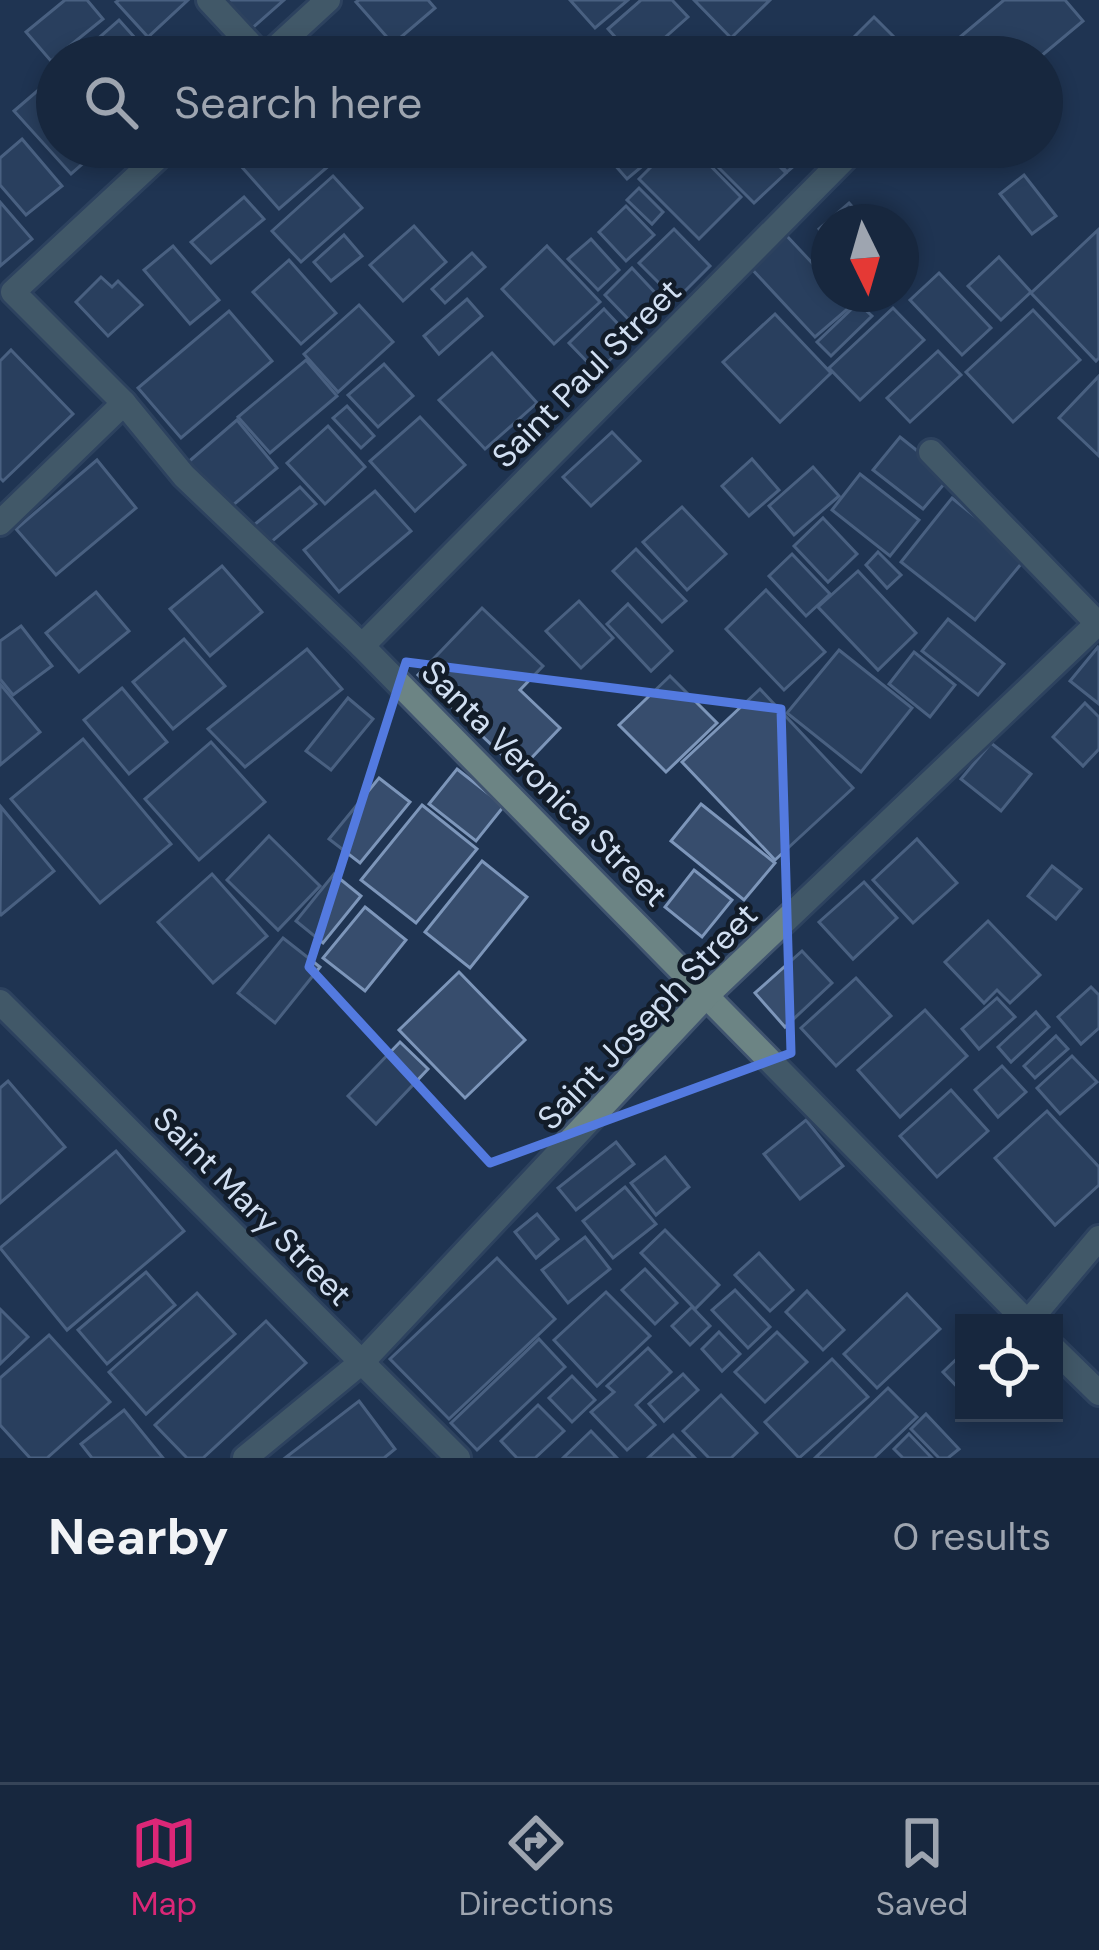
<!DOCTYPE html>
<html lang="en">
<head>
<meta charset="utf-8">
<style>
	:root { --surface:#17273e; --page:#243349; --text:#f1f3f6; --muted:#9ea5b0; --line:#364458; --accent:#db2777 }
	body { margin:0; font-family:"DM Sans",sans-serif; background:var(--page); color:var(--text) }
	.controls { position:absolute; right:36px; bottom:36px; display:grid; overflow:hidden; border-radius:0px; box-shadow:0 6px 18px #0003 }
	.controls button { width:108px; height:108px; display:grid; place-items:center; padding:0; border:0; border-bottom:3px solid var(--line); background:var(--surface); color:var(--text); font:60px sans-serif }
	.compass { position:absolute; left:811px; top:204px; width:108px; height:108px; border-radius:50%; background:var(--surface); box-shadow:0 6px 18px #0003; rotate:175deg }
	.list { margin:0; padding:0; list-style:none }
	h2 { display:flex; justify-content:space-between; align-items:center; height:156px; margin:0; padding:0 48px; font-size:51px }
	h2 small { font-size:39px; font-weight:400; color:var(--muted) }
	.icon { flex:none; width:66px; height:66px; fill:none; stroke:currentColor; stroke-width:2; stroke-linecap:round; stroke-linejoin:round }
	.map { position:relative; flex:none; width:1099px; height:1458px; overflow:hidden }
	.search { position:absolute; background:var(--surface); box-shadow:0 6px 18px #0003; left:36px; right:36px; top:36px; height:132px; display:flex; align-items:center; gap:30px; box-sizing:border-box; padding:0 42px; border-radius:66px; color:var(--muted); font-size:45px }
	.sheet { height:324px; background:var(--surface) }
	nav { display:flex; justify-content:space-around; align-items:center; box-sizing:border-box; height:168px; border-top:3px solid var(--line); background:var(--surface); font-size:33px; color:var(--muted) }
	nav a { display:grid; justify-items:center; gap:6px }
	nav .on { color:var(--accent) }
	.map>svg:first-child { display:block }
	.building { fill:#374d6d; stroke:#7d96ba; stroke-width:3 }
	.lines { fill:none; stroke-linecap:round; stroke-linejoin:round }
	.lane-casing { stroke:#3f536f; stroke-width:30 }
	.street-casing { stroke:#3f536f; stroke-width:30 }
	.lane { stroke:#6c8484; stroke-width:24 }
	.street { stroke:#6c8484; stroke-width:24 }
	.marked { fill:none; stroke:#537ae0; stroke-width:9; stroke-linejoin:round }
	.labels { text-anchor:middle; stroke-width:9; stroke-linejoin:round; paint-order:stroke }
	.street-label { font-size:33px; fill:#d1dff2; stroke:#121c29 }
</style>
</head>
<body>
<div class="map">
<svg width="1099" height="1458" viewBox="0 0 1099 1458">
	<rect width="100%" height="100%" fill="#1f3452"/>
	<g class="building">
		<path d="M65 0H87L103 19 51 61 26 32Z"/>
		<path d="M119 0H188L148 37 116 2Z"/>
		<path d="M221 0H284L249 31Z"/>
		<path d="M359 0H428L435 8 393 44 356 2Z"/>
		<path d="M570 0H628L595 28Z"/>
		<path d="M641 0H672L688 17 643 57H633L608 29Z"/>
		<path d="M694 0H770L731 38Z"/>
		<path d="M1004 0H1065L1083 21 1040 57H965L953 43Z"/>
		<path d="M874 17 903 46 892 57H834Z"/>
		<path d="M119 20 152 57H77Z"/>
		<path d="M57 74V147H102L71 174 14 111Z"/>
		<path d="M22 139 62 186 26 215 0 185V158Z"/>
		<path d="M224 147H332L340 156 279 209Z"/>
		<path d="M599 147H653L658 153 627 179Z"/>
		<path d="M671 147H692L741 197 699 239 639 179Z"/>
		<path d="M698 147H760L786 173 754 203Z"/>
		<path d="M765 147H816L787 172Z"/>
		<path d="M1024 175 1056 216 1032 234 1000 194Z"/>
		<path d="M333 176 362 208 301 262 272 231Z"/>
		<path d="M639 188 663 212 652 224 627 200Z"/>
		<path d="M244 197 264 219 211 263 191 242Z"/>
		<path d="M0 202 32 239 0 266Z"/>
		<path d="M849 203 864 220 829 222V241L819 229Z"/>
		<path d="M626 206 654 235 626 261 599 232Z"/>
		<path d="M414 226 446 262 403 301 370 265Z"/>
		<path d="M674 229 710 266 676 300 639 263Z"/>
		<path d="M1098 230 1099 358 1096 361 1031 293Z"/>
		<path d="M785 234 829 281V294H841L851 306 815 337 749 266Z"/>
		<path d="M344 235 362 256 331 281 314 262Z"/>
		<path d="M591 239 619 270 598 290 568 259Z"/>
		<path d="M173 246 219 300 190 324 144 270Z"/>
		<path d="M547 246 600 302 554 344 502 289Z"/>
		<path d="M472 253 485 267 445 303 432 289Z"/>
		<path d="M999 257 1031 292 1001 320 968 286Z"/>
		<path d="M289 260 336 313 301 344 253 292Z"/>
		<path d="M632 268 660 298 632 323 605 295Z"/>
		<path d="M939 273 991 328 962 355 910 300Z"/>
		<path d="M101 277 112 287 118 281 142 305 108 336 76 302Z"/>
		<path d="M467 299 482 316 439 354 424 336Z"/>
		<path d="M858 303 872 316 831 356 817 342Z"/>
		<path d="M359 305 393 342 338 392 304 354Z"/>
		<path d="M893 308 924 340 860 400 829 368Z"/>
		<path d="M604 309 632 339 597 372 569 343Z"/>
		<path d="M1033 310 1080 360 1013 422 966 372Z"/>
		<path d="M229 311 272 361 181 438 138 388Z"/>
		<path d="M775 314 831 373 780 422 723 362Z"/>
		<path d="M11 350 73 414 3 481 0 478V361Z"/>
		<path d="M938 351 961 375 910 422 887 398Z"/>
		<path d="M492 353 537 403 485 449 439 400Z"/>
		<path d="M306 360 337 396 270 453 238 417Z"/>
		<path d="M384 364 413 396 378 427 348 395Z"/>
		<path d="M1099 376V456L1059 418Z"/>
		<path d="M347 406 374 436 361 448 333 418Z"/>
		<path d="M420 417 465 465 415 511 370 461Z"/>
		<path d="M237 420 277 468 226 511 186 464Z"/>
		<path d="M328 426 365 467 325 504 287 463Z"/>
		<path d="M612 432 640 461 591 506 563 477Z"/>
		<path d="M900 437 950 477 923 509 873 470Z"/>
		<path d="M752 459 779 490 749 516 722 486Z"/>
		<path d="M97 460 136 508 56 575 16 529Z"/>
		<path d="M813 467 839 496 794 535 769 506Z"/>
		<path d="M860 474 919 520 890 556 832 510Z"/>
		<path d="M300 487 316 504 270 543 254 525Z"/>
		<path d="M375 491 411 531 339 592 304 550Z"/>
		<path d="M952 498 1026 558 975 620 901 562Z"/>
		<path d="M682 507 726 554 687 590 643 542Z"/>
		<path d="M823 518 857 554 828 582 794 546Z"/>
		<path d="M636 549 686 601 662 622 613 571Z"/>
		<path d="M878 552 901 575 887 588 866 565Z"/>
		<path d="M792 554 830 594 806 616 769 576Z"/>
		<path d="M222 566 262 612 210 656 170 609Z"/>
		<path d="M858 571 916 633 878 670 818 607Z"/>
		<path d="M766 590 825 652 784 690 726 629Z"/>
		<path d="M96 592 129 631 79 672 46 633Z"/>
		<path d="M579 601 613 638 581 668 546 631Z"/>
		<path d="M628 604 672 651 651 671 607 624Z"/>
		<path d="M482 608 543 666 520 690 560 728 519 771 418 675Z"/>
		<path d="M948 619 1004 664 978 695 922 651Z"/>
		<path d="M21 626 52 666 13 695 0 679V641Z"/>
		<path d="M184 639 225 686 173 729 133 682Z"/>
		<path d="M1098 647 1099 648V704L1070 681Z"/>
		<path d="M307 649 342 689 245 767 208 729Z"/>
		<path d="M839 650 912 708 861 772 787 713Z"/>
		<path d="M914 652 955 685 930 717 889 684Z"/>
		<path d="M670 676 717 723 666 772 619 725Z"/>
		<path d="M0 684 40 732 0 765Z"/>
		<path d="M122 688 167 742 129 774 84 720Z"/>
		<path d="M760 689 853 788 775 860 682 762Z"/>
		<path d="M348 698 373 719 331 770 306 751Z"/>
		<path d="M1085 703 1099 717V749L1083 766 1053 737Z"/>
		<path d="M83 739 171 844 100 903 11 799Z"/>
		<path d="M211 742 265 802 199 860 145 799Z"/>
		<path d="M991 743 1031 774 1001 811 961 779Z"/>
		<path d="M457 769 504 806 476 841 429 804Z"/>
		<path d="M379 778 410 802 360 863 329 839Z"/>
		<path d="M701 804 775 863 744 900 671 841Z"/>
		<path d="M422 805 477 849 416 923 361 880Z"/>
		<path d="M1 807 54 871 1 915 0 914Z"/>
		<path d="M269 836 320 886 278 930 227 880Z"/>
		<path d="M917 839 957 883 913 923 873 880Z"/>
		<path d="M482 861 527 897 470 968 425 932Z"/>
		<path d="M1052 866 1081 889 1056 919 1028 896Z"/>
		<path d="M694 870 732 900 702 937 665 907Z"/>
		<path d="M212 874 267 936 213 983 158 922Z"/>
		<path d="M334 874 361 896 323 943 296 921Z"/>
		<path d="M864 882 897 918 853 959 819 922Z"/>
		<path d="M365 907 406 940 365 991 323 958Z"/>
		<path d="M988 921 1040 975 1010 1003 997 990 984 1003 945 962Z"/>
		<path d="M283 938 320 967 275 1023 238 993Z"/>
		<path d="M802 951 832 983 785 1027 755 993Z"/>
		<path d="M459 972 525 1040 465 1098 399 1030Z"/>
		<path d="M856 978 891 1016 836 1066 801 1028Z"/>
		<path d="M1091 987 1099 995V1028L1081 1044 1058 1017Z"/>
		<path d="M997 998 1015 1017 979 1049 962 1029Z"/>
		<path d="M925 1010 967 1056 900 1117 858 1070Z"/>
		<path d="M1036 1012 1049 1027 1011 1062 998 1047Z"/>
		<path d="M1056 1036 1068 1049 1035 1078 1024 1066Z"/>
		<path d="M400 1042 428 1069 376 1124 348 1096Z"/>
		<path d="M1072 1056 1097 1082 1060 1114 1037 1088Z"/>
		<path d="M1002 1066 1026 1092 998 1117 975 1090Z"/>
		<path d="M8 1081 65 1147 0 1203V1088Z"/>
		<path d="M951 1090 988 1131 937 1177 900 1136Z"/>
		<path d="M1047 1111 1099 1167V1185L1055 1225 995 1158Z"/>
		<path d="M806 1120 843 1166 800 1199 764 1154Z"/>
		<path d="M616 1142 634 1164 576 1210 558 1188Z"/>
		<path d="M116 1151 184 1231 67 1330 0 1248Z"/>
		<path d="M665 1157 689 1187 656 1215 631 1183Z"/>
		<path d="M625 1187 656 1224 613 1258 583 1221Z"/>
		<path d="M537 1214 558 1239 536 1258 515 1232Z"/>
		<path d="M665 1230 719 1285 695 1309 641 1253Z"/>
		<path d="M585 1237 610 1269 568 1303 542 1270Z"/>
		<path d="M759 1253 793 1290 770 1311 735 1275Z"/>
		<path d="M497 1258 555 1319 449 1419 390 1359Z"/>
		<path d="M645 1269 677 1303 655 1324 622 1290Z"/>
		<path d="M146 1272 175 1305 107 1364 78 1330Z"/>
		<path d="M735 1290 770 1327 748 1348 712 1310Z"/>
		<path d="M807 1291 844 1330 823 1350 786 1312Z"/>
		<path d="M606 1292 650 1336 597 1386 554 1340Z"/>
		<path d="M197 1293 235 1334 146 1414 109 1372Z"/>
		<path d="M907 1294 940 1329 877 1388 844 1354Z"/>
		<path d="M692 1307 710 1326 690 1345 672 1326Z"/>
		<path d="M0 1309 28 1337 0 1364Z"/>
		<path d="M266 1321 306 1363 203 1458H187L155 1425Z"/>
		<path d="M719 1332 740 1354 722 1371 702 1349Z"/>
		<path d="M777 1332 807 1362 765 1402 735 1372Z"/>
		<path d="M49 1335 110 1402 47 1458H30L0 1425V1378Z"/>
		<path d="M539 1339 565 1367 477 1450 451 1423Z"/>
		<path d="M648 1348 671 1372 636 1405 655 1425 627 1450 591 1412 614 1392 607 1386Z"/>
		<path d="M964 1352V1394L943 1372Z"/>
		<path d="M832 1359 868 1397 799 1458 765 1422Z"/>
		<path d="M683 1374 698 1390 664 1421 649 1404Z"/>
		<path d="M572 1376 595 1400 572 1422 549 1398Z"/>
		<path d="M888 1388 917 1417 874 1458H815Z"/>
		<path d="M721 1395 757 1433 731 1458H709L683 1431Z"/>
		<path d="M359 1401 395 1449 384 1458H285Z"/>
		<path d="M538 1405 564 1431 535 1458H517L501 1441Z"/>
		<path d="M124 1410 163 1458H92L81 1444Z"/>
		<path d="M926 1414 959 1449 948 1458H939L911 1429Z"/>
		<path d="M591 1431 617 1458H563Z"/>
		<path d="M909 1434 932 1458H903L894 1449Z"/>
		<path d="M673 1435 695 1458H648Z"/>
	</g>
	<g class="lines">
		<g class="lane-casing">
			<g id="lane">
				<path d="M931 452 1097 623"/>
				<path d="M0 523 124 403"/>
			</g>
		</g>
		<g class="street-casing">
			<g id="street">
				<path d="M209 0 262 57"/>
				<path d="M266 57 328 0"/>
				<path d="M169 147 13 292 124 403 184 476 362 646 1028 1323"/>
				<path d="M362 646 856 147"/>
				<path d="M0 1002 458 1458"/>
				<path d="M1028 1322 1099 1238"/>
				<path d="M1054 1349 1099 1393"/>
				<path d="M245 1458 363 1361 708 994 1099 622"/>
			</g>
		</g>
		<use href="#lane" class="lane"/>
		<use href="#street" class="street"/>
	</g>
	<path d="M0 0H1099V1458H0ZM406 662 781 709 791 1053 490 1163 309 967Z" fill="#1f3452" fill-opacity=".55" fill-rule="evenodd"/>
	<path class="marked" d="M406 662 781 709 791 1053 490 1163 309 967Z"/>
	<g class="labels">
		<g class="street-label">
			<text transform="translate(586 373) rotate(-45)" y="12">Saint Paul Street</text>
			<text transform="translate(545 783) rotate(45)" y="12">Santa Veronica Street</text>
			<text transform="translate(647 1016) rotate(-46)" y="12">Saint Joseph Street</text>
			<text transform="translate(253 1206) rotate(45)" y="12">Saint Mary Street</text>
		</g>
	</g>
</svg>
<div class="controls">
<button><svg class="icon" aria-label="locate" viewBox="0 0 24 24"><circle cx="12" cy="12" r="6"/><path d="M12 2v4M12 18v4M2 12h4M18 12h4"/></svg></button>
</div>
<svg class="compass" viewBox="-18 -18 36 36"><path d="M0-13l5 13h-10z" fill="#e53935"/><path d="M0 13l5-13h-10z" fill="#9ea5b0"/></svg>
<div class="search"><svg class="icon" aria-label="search" viewBox="0 0 24 24"><circle cx="10" cy="10" r="6"/><path d="M15 15l6 6"/></svg>Search here</div>
</div>
<section class="sheet">
<h2>Nearby<small>0 results</small></h2>
<ul class="list">
</ul>
</section>
<nav>
<a class="on"><svg class="icon" aria-label="map" viewBox="0 0 24 24"><path d="M3 6l6-2 6 2 6-2v14l-6 2-6-2-6 2zM9 4v14M15 6v14"/></svg>Map</a>
<a><svg class="icon" aria-label="directions" viewBox="0 0 24 24"><path d="M12 3l9 9-9 9-9-9zM9 14v-3h6M13 9l2 2-2 2"/></svg>Directions</a>
<a><svg class="icon" aria-label="saved" viewBox="0 0 24 24"><path d="M7 4h10v16l-5-4-5 4z"/></svg>Saved</a>
</nav>
</body>
</html>
